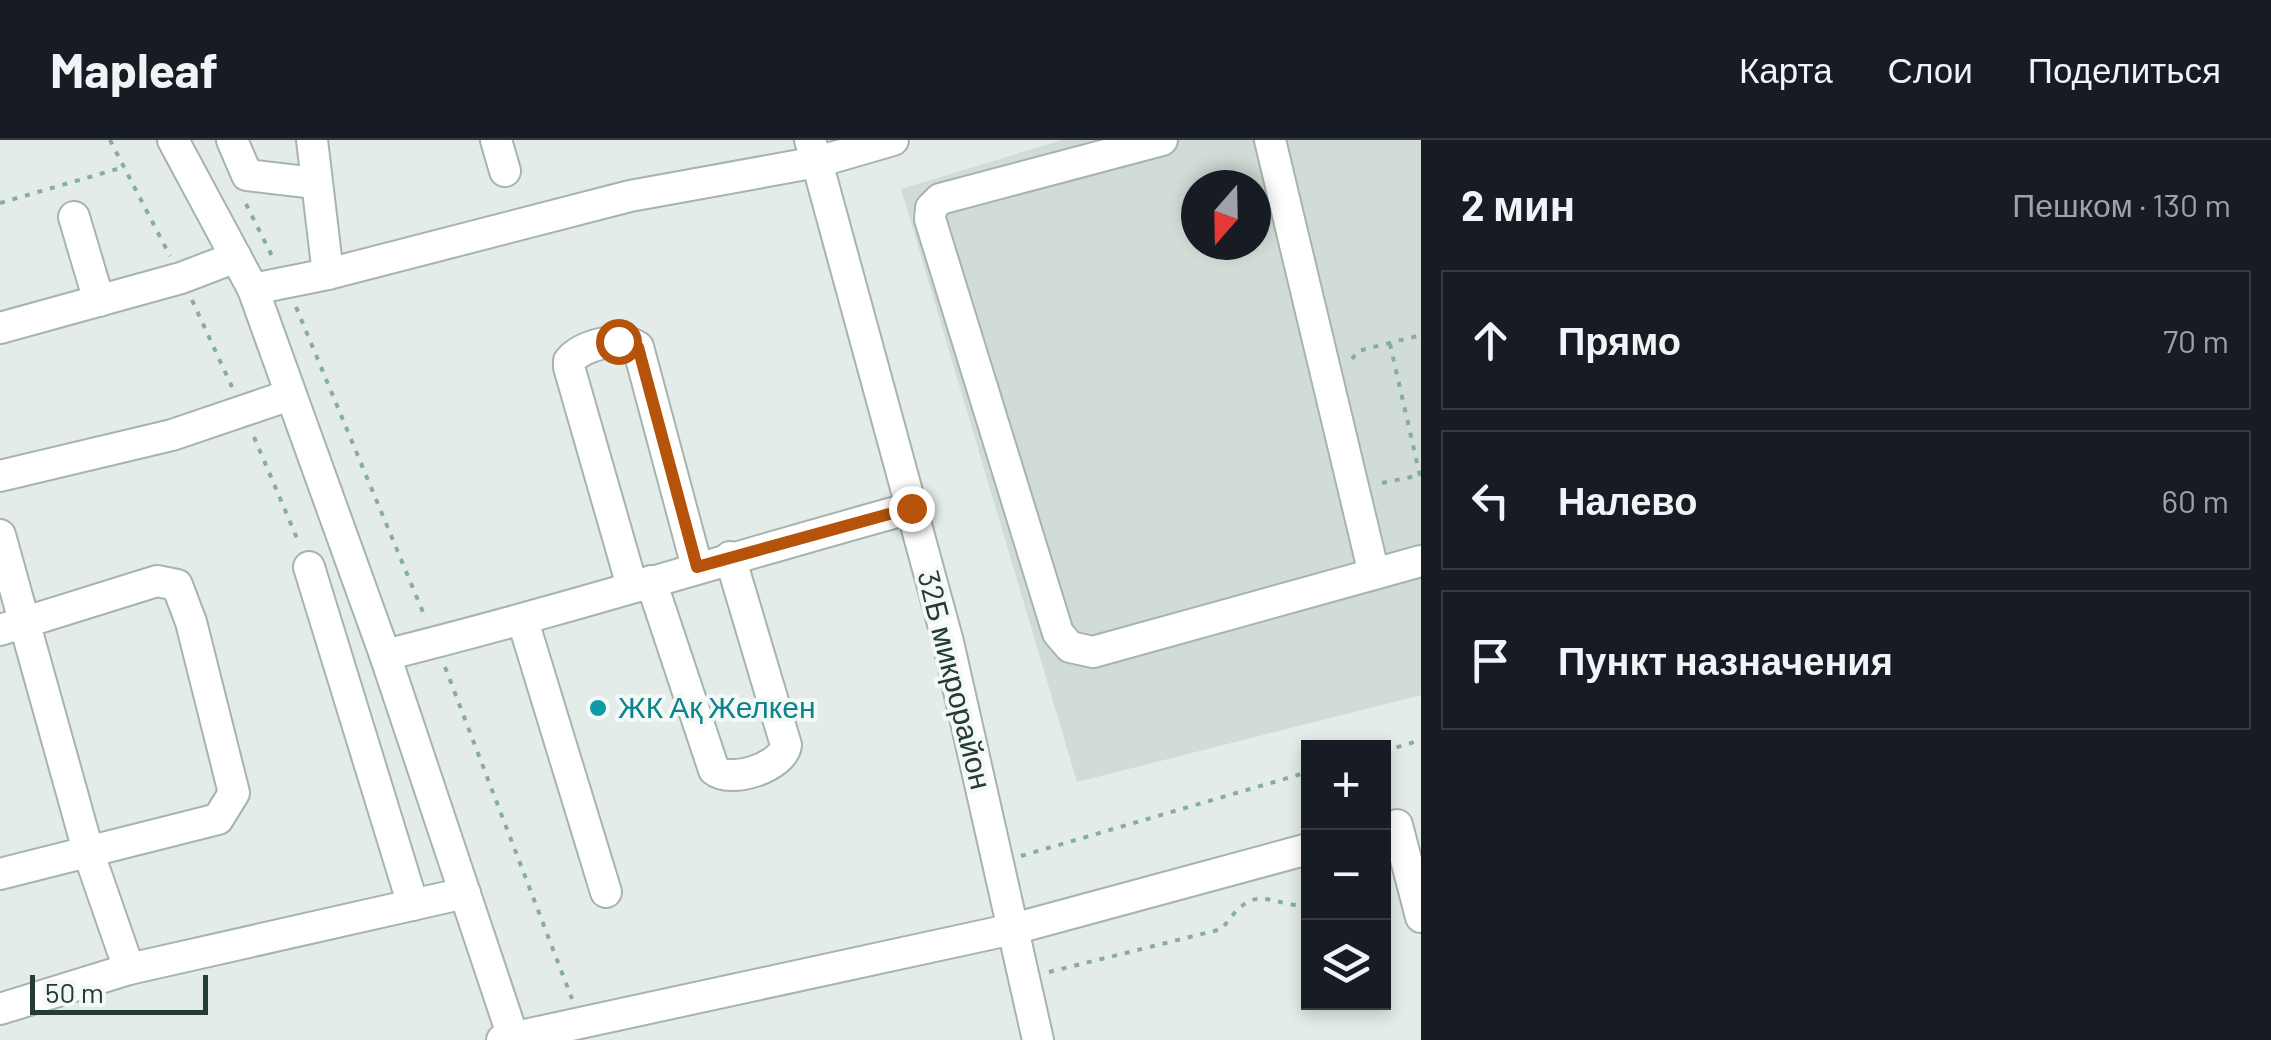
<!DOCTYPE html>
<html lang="ru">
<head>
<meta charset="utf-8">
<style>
	:root { --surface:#171b24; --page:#20242c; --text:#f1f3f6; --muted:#9ea1a6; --line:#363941 }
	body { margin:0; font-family:Barlow,sans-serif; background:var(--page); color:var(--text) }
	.controls { position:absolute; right:30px; bottom:30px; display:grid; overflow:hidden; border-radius:0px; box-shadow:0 5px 15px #0003 }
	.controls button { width:90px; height:90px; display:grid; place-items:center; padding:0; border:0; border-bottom:2px solid var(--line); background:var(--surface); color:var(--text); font:50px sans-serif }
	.compass { position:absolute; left:1181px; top:30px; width:90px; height:90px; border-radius:50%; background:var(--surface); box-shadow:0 5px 15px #0003; rotate:200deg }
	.scale { position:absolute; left:30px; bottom:25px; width:178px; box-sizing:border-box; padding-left:10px; border:5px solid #243c35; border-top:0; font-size:28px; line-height:35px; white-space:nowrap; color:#243c35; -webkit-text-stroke:8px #f4f9f6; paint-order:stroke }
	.stop { position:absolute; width:30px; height:30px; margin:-22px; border:8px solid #b45309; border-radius:50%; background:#fff }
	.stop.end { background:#b45309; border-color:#fff; box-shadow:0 2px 10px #0008 }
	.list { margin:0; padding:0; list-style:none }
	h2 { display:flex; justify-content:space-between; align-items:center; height:130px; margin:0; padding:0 40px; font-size:42px }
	h2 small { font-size:32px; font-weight:400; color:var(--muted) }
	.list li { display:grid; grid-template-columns:65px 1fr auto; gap:30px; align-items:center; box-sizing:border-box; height:140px; margin:0 20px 20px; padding:0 20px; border:2px solid var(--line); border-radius:0px }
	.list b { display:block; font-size:38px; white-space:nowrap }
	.list em { font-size:32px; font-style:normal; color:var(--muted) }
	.icon { flex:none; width:55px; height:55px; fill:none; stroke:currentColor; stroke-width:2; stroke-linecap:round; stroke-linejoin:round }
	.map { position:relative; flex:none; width:1421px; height:900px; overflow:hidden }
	header { display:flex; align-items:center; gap:60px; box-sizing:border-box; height:140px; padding:0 50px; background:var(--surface); border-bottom:2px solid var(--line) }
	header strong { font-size:48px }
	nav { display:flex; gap:55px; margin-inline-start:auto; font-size:35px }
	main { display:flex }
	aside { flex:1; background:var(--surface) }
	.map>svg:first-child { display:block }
	.built { fill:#d2dcd7; fill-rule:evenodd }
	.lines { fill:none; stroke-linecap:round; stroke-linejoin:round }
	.minor-casing { stroke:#a6b4af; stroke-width:34 }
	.path { stroke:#86ada0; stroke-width:4; stroke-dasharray:5 8; stroke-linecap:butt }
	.minor { stroke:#fff; stroke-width:30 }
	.route { stroke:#b45309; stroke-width:12 }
	.culture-dot { fill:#0f9aa8; stroke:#f4f9f6; stroke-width:4 }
	.labels { text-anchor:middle; stroke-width:8; stroke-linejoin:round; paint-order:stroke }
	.street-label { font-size:30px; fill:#243c35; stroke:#f4f9f6 }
	.culture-label { font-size:30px; fill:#0d838f; stroke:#f4f9f6; text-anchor:start }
</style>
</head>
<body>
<header>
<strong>Mapleaf</strong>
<nav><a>Карта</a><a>Слои</a><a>Поделиться</a></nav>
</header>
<main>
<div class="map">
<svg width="1421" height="900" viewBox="0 0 1421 900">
	<rect width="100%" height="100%" fill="#e3ece8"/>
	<path class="built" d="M1062 0H1421V555L1077 642 901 49ZM1196 45H1256V105H1196Z"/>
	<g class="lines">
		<g class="minor-casing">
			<g id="minor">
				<path d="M173 0 253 149 385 515 514 900"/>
				<path d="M232 0 247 35 315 43"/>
				<path d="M312 0 328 134"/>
				<path d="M496 0 505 31"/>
				<path d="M893 0 817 22 948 502 1038 900"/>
				<path d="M1162 0 940 59 931 68 930 79 1058 493 1070 507 1093 512 1421 421"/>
				<path d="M1270 0 1374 434"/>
				<path d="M74 77 99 161"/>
				<path d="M253 149 328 134 630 56 817 22 810 0"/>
				<path d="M0 188 181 138 236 117"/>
				<path d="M0 336 172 295 290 255"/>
				<path d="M0 395 89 714 129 829"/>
				<path d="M309 427 413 765"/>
				<path d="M651 441 714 630C731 644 783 627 786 605L730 417"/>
				<path d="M632 446 569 227V221C582 205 621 195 638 207L697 427"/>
				<path d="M523 481 606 752"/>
				<path d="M0 490 157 441 177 445 191 482 234 653 218 679 0 734"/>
				<path d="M385 515C562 471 736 416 911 368"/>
				<path d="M1397 685 1421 777"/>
				<path d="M0 869 129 829 465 753"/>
				<path d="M502 900 1013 789 1308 709"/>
			</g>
		</g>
		<g class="path">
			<path d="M110 0 170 116"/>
			<path d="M0 63 124 27"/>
			<path d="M246 64 273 118"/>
			<path d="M192 160 232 247"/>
			<path d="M296 167 425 477"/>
			<path d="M1390 204 1420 336"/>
			<path d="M1352 219 1358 211 1421 195"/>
			<path d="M254 297 299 403"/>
			<path d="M1382 343 1421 335"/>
			<path d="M445 527 572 859"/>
			<path d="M1384 611 1421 600"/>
			<path d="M1021 716 1308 632"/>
			<path d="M1049 832 1222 789C1256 741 1262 764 1308 766"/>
		</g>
		<use href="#minor" class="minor"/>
	</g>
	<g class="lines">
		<path class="route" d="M618 201 630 202 638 207 697 427 911 368"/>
	</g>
	<circle class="culture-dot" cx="598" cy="568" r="10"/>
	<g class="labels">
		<g class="street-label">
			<text transform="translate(954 540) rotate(76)" y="10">32Б микрорайон</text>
		</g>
		<g class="culture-label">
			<text x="618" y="578">ЖК Ақ Желкен</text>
		</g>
	</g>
</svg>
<div class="controls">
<button>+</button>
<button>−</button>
<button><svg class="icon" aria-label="layers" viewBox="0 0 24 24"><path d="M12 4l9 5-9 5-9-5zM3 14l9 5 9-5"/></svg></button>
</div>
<svg class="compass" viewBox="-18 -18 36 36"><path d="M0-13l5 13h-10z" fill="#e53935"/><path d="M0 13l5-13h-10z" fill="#9ea1a6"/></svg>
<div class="scale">50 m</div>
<div class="stop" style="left:618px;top:201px"></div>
<div class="stop end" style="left:911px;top:368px"></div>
</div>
<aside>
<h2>2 мин<small>Пешком · 130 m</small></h2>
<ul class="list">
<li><svg class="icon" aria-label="ahead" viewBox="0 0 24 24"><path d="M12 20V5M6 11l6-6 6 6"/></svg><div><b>Прямо</b></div><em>70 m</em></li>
<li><svg class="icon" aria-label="left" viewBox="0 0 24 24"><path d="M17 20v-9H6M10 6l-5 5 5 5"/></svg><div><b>Налево</b></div><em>60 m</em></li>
<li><svg class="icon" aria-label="arrive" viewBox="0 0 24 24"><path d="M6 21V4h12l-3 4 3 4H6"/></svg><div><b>Пункт назначения</b></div></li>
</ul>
</aside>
</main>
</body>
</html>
